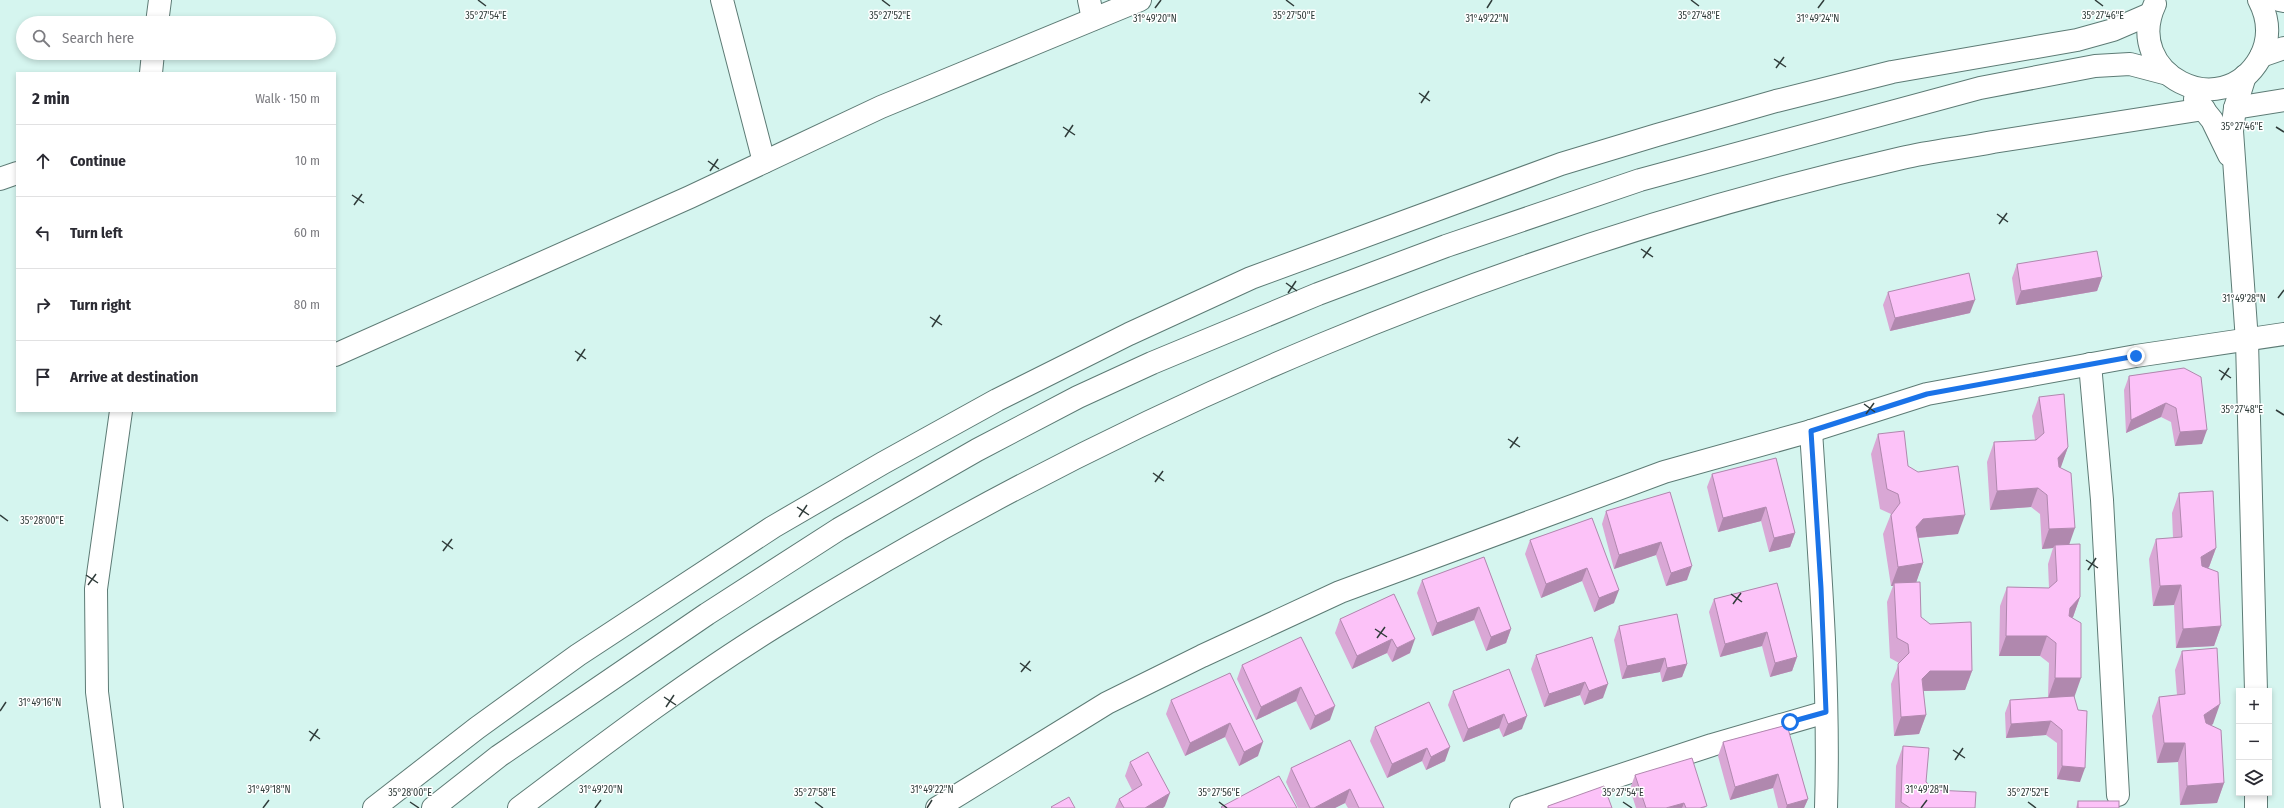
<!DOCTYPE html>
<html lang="en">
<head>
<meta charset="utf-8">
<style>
	:root { --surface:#fff; --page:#f2f2f3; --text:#2b2b33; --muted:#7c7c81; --line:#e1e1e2 }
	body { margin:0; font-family:"Fira Sans Condensed",sans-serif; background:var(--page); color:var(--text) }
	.controls { position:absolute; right:12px; bottom:12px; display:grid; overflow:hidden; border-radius:0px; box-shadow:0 2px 6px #0003 }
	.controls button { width:36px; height:36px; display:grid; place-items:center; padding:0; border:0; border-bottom:1px solid var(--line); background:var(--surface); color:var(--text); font:20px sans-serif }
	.stop { position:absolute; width:12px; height:12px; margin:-9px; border:3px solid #1a73e8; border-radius:50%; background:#fff }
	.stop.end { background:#1a73e8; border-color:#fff; box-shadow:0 1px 4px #0008 }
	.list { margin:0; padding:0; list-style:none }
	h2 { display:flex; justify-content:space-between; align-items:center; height:52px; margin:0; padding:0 16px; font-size:17px }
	h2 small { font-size:13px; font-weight:400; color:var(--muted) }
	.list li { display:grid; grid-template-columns:26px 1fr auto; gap:12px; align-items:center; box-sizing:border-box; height:72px; padding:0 16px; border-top:1px solid var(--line) }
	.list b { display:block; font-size:15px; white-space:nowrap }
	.list em { font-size:13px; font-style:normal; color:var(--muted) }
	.icon { flex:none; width:22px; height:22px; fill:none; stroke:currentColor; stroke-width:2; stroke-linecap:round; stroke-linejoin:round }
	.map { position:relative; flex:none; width:2284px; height:808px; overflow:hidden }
	.search { position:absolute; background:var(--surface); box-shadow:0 2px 6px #0003; left:16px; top:16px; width:320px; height:44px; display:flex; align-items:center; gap:10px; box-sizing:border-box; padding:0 14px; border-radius:22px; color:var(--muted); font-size:15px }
	.panel { position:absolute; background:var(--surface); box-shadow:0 2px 6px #0003; left:16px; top:72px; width:320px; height:340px; border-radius:0px }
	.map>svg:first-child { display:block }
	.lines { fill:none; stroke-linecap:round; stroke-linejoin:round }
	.minor-casing { stroke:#5d7b75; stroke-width:24 }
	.minor { stroke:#fff; stroke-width:22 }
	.wall { fill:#d9a7d5 }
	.shaded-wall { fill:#b088ae }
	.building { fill:#fcc2f8; stroke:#b088ae }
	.route { stroke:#1a73e8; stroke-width:5 }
	.ticks { fill:none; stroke:#303c3a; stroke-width:1.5 }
	.ticks-label { font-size:10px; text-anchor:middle; fill:#303c3a; stroke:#fff; stroke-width:3; stroke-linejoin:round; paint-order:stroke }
</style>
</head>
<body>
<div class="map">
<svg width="2284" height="808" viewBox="0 0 2284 808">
	<rect width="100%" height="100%" fill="#d5f5ef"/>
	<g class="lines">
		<g class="minor-casing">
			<g id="minor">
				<path d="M722 0 764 162"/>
				<path d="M1089 0 1093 19"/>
				<path d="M2279 0 2284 1"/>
				<path d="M2155 4C2122 74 2222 125 2260 58 2270 39 2269 19 2259 0"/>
				<path d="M157 23 160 0"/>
				<path d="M2261 56 2284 48"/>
				<path d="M151 73 153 53"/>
				<path d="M2245 76 2235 108 2232 131 2247 341 2256 691"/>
				<path d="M2195 99 2212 120 2229 155"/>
				<path d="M2235 108 2284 100"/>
				<path d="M0 179 17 173"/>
				<path d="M335 355 690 197 881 107 1140 0"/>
				<path d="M2090 364 2102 500 2118 795"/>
				<path d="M1811 431C1819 556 1830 682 1826 808"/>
				<path d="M112 808 97 692 96 589 121 411"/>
				<path d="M374 808 477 728 578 655 773 527 883 463 997 400 1129 334 1251 278 1561 164 1657 135 1776 101 1892 72 2077 40 2113 30 2150 14"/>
				<path d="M433 808 499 756 707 614 839 529 977 450 1078 397 1152 363 1318 294 1446 246 1640 180 1980 88 2095 66 2130 64 2168 74"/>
				<path d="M519 808C603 745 687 681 776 626 1122 411 1504 249 1902 158 1932 151 1963 148 1993 142 2063 131 2134 120 2204 109"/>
				<path d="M937 808 1107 703 1202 656 1340 592 1664 472 1811 431 1927 394 2136 356 2284 334"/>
				<path d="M1521 808 1712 745 1826 712"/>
				<path d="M2256 808V793"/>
			</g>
		</g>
		<use href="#minor" class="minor"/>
	</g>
	<g class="wall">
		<path d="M2017 264 2102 277 2097 291 2016 305 2012 278Z"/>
		<path d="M1888 292 1970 313 1890 331 1883 305Z"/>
		<path d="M2184 368 2202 444 2175 446 2171 422 2161 417 2126 433 2124 390 2129 376Z"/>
		<path d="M2039 397 2068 447 2060 468 2069 544 2080 597 2073 617 2072 618 2074 697 2080 782 2057 779V743L2046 735 2006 738 2005 713 2010 700 2048 697 2049 663 2040 656H1999L2000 606 2007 587 2049 588 2048 564 2053 548 2042 549 2040 514 2031 507 1990 510 1987 462 1994 442 2035 440 2032 416Z"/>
		<path d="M1878 434 1908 466 1958 534 1918 538 1923 563 1916 582 1921 617 1972 671 1965 690 1923 691 1926 715 1919 734 1894 736 1891 684 1899 663 1890 658 1887 602 1893 586H1891L1883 534 1891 514 1880 509 1871 454Z"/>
		<path d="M1776 458 1795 533 1790 547 1769 552 1761 521 1718 532 1707 487 1712 474Z"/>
		<path d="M1670 492 1687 580 1666 586 1656 555 1614 569 1602 524 1606 511Z"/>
		<path d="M2179 493 2216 548 2209 567 2208 568 2221 626 2214 646 2176 648 2174 605 2153 606 2149 559 2156 539 2173 538 2172 513Z"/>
		<path d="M1592 518 1614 603 1594 612 1582 581 1541 598 1525 554 1530 540Z"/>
		<path d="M1484 557 1511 629 1506 643 1486 651 1474 620 1432 636 1417 593 1422 580Z"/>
		<path d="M1777 583 1797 657 1792 671 1770 677 1762 646 1720 657 1709 612 1714 599Z"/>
		<path d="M1394 594 1410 653 1392 662 1387 653 1352 669 1335 633 1340 619Z"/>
		<path d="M1619 626 1687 664 1682 677 1662 682 1660 672 1622 679 1614 640Z"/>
		<path d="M1301 637 1330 720 1310 730 1296 701 1256 720 1237 679 1242 665Z"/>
		<path d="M1592 637 1603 698 1584 705 1580 695 1544 707 1531 669 1536 655Z"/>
		<path d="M2182 651 2213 724 2211 725 2224 783 2217 803 2180 805 2178 762 2157 763 2152 716 2159 697 2177 695 2175 670Z"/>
		<path d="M1509 669 1522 729 1503 737 1499 728 1463 742 1448 705 1453 691Z"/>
		<path d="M1230 673 1258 756 1239 766 1225 737 1185 756 1166 714 1171 700Z"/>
		<path d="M1429 702 1445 761 1426 770 1422 761 1387 778 1370 741 1375 727Z"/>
		<path d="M1787 725 1808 799 1804 808H1778L1773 788 1730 800 1718 756 1723 742Z"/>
		<path d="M1350 740 1384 808H1348L1345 803 1335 808H1298L1286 782 1291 768Z"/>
		<path d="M1903 746 1926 782 1935 790 1975 808H1895L1896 766Z"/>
		<path d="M1130 762 1165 806 1163 808H1115L1119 799 1132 790 1125 776Z"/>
		<path d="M1635 775 1706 808H1636L1630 789Z"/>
		<path d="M2078 801 2119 808H2076Z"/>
	</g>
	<g class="shaded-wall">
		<path d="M2102 277 2097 291 2016 305 2021 291Z"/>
		<path d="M1975 300 1970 313 1890 331 1895 318Z"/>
		<path d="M2166 403 2161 417 2126 433 2131 420Z"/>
		<path d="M2207 430 2202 444 2175 446 2180 432Z"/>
		<path d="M2068 447 2061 467 2051 478 2058 458Z"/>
		<path d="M2038 488 2031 507 1990 510 1997 491Z"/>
		<path d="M1766 507 1761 521 1718 532 1723 518Z"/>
		<path d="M1965 515 1958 534 1916 538V527L1923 519Z"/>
		<path d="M2075 528 2068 548 2055 545 2053 548 2042 549 2049 529Z"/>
		<path d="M1795 533 1790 547 1769 552 1774 538Z"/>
		<path d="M1661 542 1656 555 1614 569 1619 555Z"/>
		<path d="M2216 548 2209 567 2194 577 2201 557Z"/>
		<path d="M1923 563 1916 583H1894L1893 586H1891L1898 567Z"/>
		<path d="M1692 566 1687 580 1666 586 1671 573Z"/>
		<path d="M1587 568 1582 581 1541 598 1546 584Z"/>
		<path d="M2181 585 2174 605 2153 606 2160 586Z"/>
		<path d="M1619 590 1614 603 1594 612 1599 598Z"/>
		<path d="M2080 597 2073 617 2063 627 2070 608Z"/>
		<path d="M1479 607 1474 620 1432 636 1437 623Z"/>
		<path d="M2221 626 2214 646 2176 648 2183 629Z"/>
		<path d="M1511 629 1506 643 1486 651 1491 637Z"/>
		<path d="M1767 632 1762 646 1720 657 1725 644Z"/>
		<path d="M2006 636H2047L2040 656H1999Z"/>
		<path d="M1392 639 1387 653 1352 669 1357 656Z"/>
		<path d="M1415 639 1410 653 1392 662 1397 648Z"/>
		<path d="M1797 657 1792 671 1770 677 1775 663Z"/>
		<path d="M1665 658 1660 672 1622 679 1627 666Z"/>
		<path d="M1687 664 1682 677 1662 682 1667 668Z"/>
		<path d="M1930 671H1972L1965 690 1923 691 1922 679Z"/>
		<path d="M2055 678H2081L2074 698H2048Z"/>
		<path d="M1585 682 1580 695 1544 707 1549 694Z"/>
		<path d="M1608 684 1603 698 1584 705 1589 691Z"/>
		<path d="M1301 687 1296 701 1256 720 1261 707Z"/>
		<path d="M2220 704 2213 724 2197 734 2204 715Z"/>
		<path d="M1335 706 1330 720 1310 730 1315 716Z"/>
		<path d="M1504 714 1499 728 1463 742 1468 729Z"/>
		<path d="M1926 715 1919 734 1894 736 1901 717Z"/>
		<path d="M1527 716 1522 729 1503 737 1508 724Z"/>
		<path d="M2051 721 2046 735 2006 738 2011 724Z"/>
		<path d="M1230 723 1225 737 1185 756 1190 743Z"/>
		<path d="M1263 742 1258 756 1239 766 1244 752Z"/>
		<path d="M2164 743H2185L2178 762 2157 763Z"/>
		<path d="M1450 747 1445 761 1426 770 1431 757Z"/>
		<path d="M1427 748 1422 761 1387 778 1392 764Z"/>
		<path d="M2062 766 2085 768 2080 782 2057 779Z"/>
		<path d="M1778 774 1773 788 1730 800 1735 787Z"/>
		<path d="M2224 783 2217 803 2180 805 2187 786Z"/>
		<path d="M1350 789 1345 803 1335 808H1314Z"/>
		<path d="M1170 793 1165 806 1163 808H1145Z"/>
		<path d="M1808 799 1804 808H1786L1787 805Z"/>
		<path d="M1684 803 1682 808H1666Z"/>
	</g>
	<g class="building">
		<path d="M2097 251 2102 277 2021 291 2017 264Z"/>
		<path d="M1969 273 1975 300 1895 318 1888 292Z"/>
		<path d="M2184 368 2201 377 2207 430 2180 432 2176 408 2166 403 2131 420 2129 376Z"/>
		<path d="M2064 394 2068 447 2058 458 2059 467 2071 473 2075 528 2049 529 2047 495 2038 488 1997 491 1994 442 2036 440 2044 433 2039 397Z"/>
		<path d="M1904 431 1908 466 1918 472 1958 466 1965 515 1923 519 1916 527 1923 563 1898 567 1891 515 1900 503 1898 494 1887 489 1878 434Z"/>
		<path d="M1776 458 1795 533 1774 538 1766 507 1723 518 1712 474Z"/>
		<path d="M2213 491 2216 548 2201 557 2202 566 2218 572 2221 626 2183 629 2181 585 2160 586 2156 539 2182 537 2179 493Z"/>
		<path d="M1670 492 1692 566 1671 573 1661 542 1619 555 1606 511Z"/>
		<path d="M1592 518 1619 590 1599 598 1587 568 1546 584 1530 540Z"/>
		<path d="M2080 544V597L2070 608 2069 616 2081 623V678H2055L2056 643 2047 636H2006L2007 587 2049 588 2057 581 2055 545Z"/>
		<path d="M1484 557 1511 629 1491 637 1479 607 1437 623 1422 580Z"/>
		<path d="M1920 582 1921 617 1930 624 1971 622 1972 671H1930L1922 679 1926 715 1901 717 1898 664 1909 653 1908 644 1897 638 1894 583Z"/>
		<path d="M1777 583 1797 657 1775 663 1767 632 1725 644 1714 599Z"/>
		<path d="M1394 594 1415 639 1397 648 1392 639 1357 656 1340 619Z"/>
		<path d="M1677 614 1687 664 1667 668 1665 658 1627 666 1619 626Z"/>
		<path d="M1301 637 1335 706 1315 716 1301 687 1261 707 1242 665Z"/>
		<path d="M1592 637 1608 684 1589 691 1585 682 1549 694 1536 655Z"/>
		<path d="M2217 648 2220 704 2204 715 2206 723 2221 730 2224 783 2187 786 2185 743H2164L2159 697 2185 694 2182 651Z"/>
		<path d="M1509 669 1527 716 1508 724 1504 714 1468 729 1453 691Z"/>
		<path d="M1230 673 1263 742 1244 752 1230 723 1190 743 1171 700Z"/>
		<path d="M2074 696 2078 710 2087 711 2085 768 2062 766V730L2051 721 2011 724 2010 700Z"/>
		<path d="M1429 702 1450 747 1431 757 1427 748 1392 764 1375 727Z"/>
		<path d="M1787 725 1808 799 1787 805 1778 774 1735 787 1723 742Z"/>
		<path d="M1350 740 1384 808H1359L1350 789 1314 808H1310L1291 768Z"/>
		<path d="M1903 746 1929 748 1926 782 1935 790 1976 792 1975 808H1910L1901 802Z"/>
		<path d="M1148 752 1170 793 1145 808H1124L1119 799 1142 785 1130 762Z"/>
		<path d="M1692 758 1707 806 1700 808H1686L1684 803 1666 808H1646L1635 775Z"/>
		<path d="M1279 776 1297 808H1222L1221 807Z"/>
		<path d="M1604 786 1612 808H1548V806Z"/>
		<path d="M1069 797 1075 808H1052L1051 807Z"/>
		<rect x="2078" y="801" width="41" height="7"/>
	</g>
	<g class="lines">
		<path class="route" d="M1790 722 1826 712 1821 588 1811 431 1927 394 2136 356"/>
	</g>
	<path class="ticks" d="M478 0 486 6M882 0 890 6M1286 0 1294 6M1691 0 1699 6M2095 0 2103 6M1155 8 1161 0M1487 8 1492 0M1818 8 1824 0M1774 59 1786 67M1776 68 1784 57M1419 93 1430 101M1421 103 1429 91M1063 127 1075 135M2276 127 2284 132M1065 137 1073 125M708 161 719 169M710 171 718 159M352 195 364 203M354 205 362 194M1997 214 2008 222M1999 224 2007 213M1641 249 1653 257M1643 258 1651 247M1286 283 1297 291M1288 293 1296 281M2278 298 2284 290M930 317 942 325M932 327 940 315M575 351 586 359M577 361 585 349M2219 370 2231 378M2221 380 2229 368M1864 404 1875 412M2276 410 2284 415M1866 414 1874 403M1508 439 1520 447M1510 448 1518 437M1153 473 1164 481M1155 482 1163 471M797 507 809 515M0 515 8 521M799 517 807 505M442 541 453 549M443 551 452 539M2086 560 2098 568M2088 570 2096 558M86 575 98 583M88 585 96 574M1731 594 1742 602M1733 604 1741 593M1375 629 1387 637M1377 638 1385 627M1020 663 1031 671M1021 672 1030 661M664 697 676 705M666 707 674 695M0 711 6 702M309 731 320 739M310 741 318 729M1953 750 1965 758M1955 760 1963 748M410 802 419 808M815 802 823 808M1219 802 1227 808M1623 802 1632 808M2028 802 2036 808M263 808 269 800M595 808 601 800M927 808 932 800M1921 808 1927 800"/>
	<g class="ticks-label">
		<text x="2103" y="19">35°27'46"E</text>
		<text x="486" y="19">35°27'54"E</text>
		<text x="890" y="19">35°27'52"E</text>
		<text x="1294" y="19">35°27'50"E</text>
		<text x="1699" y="19">35°27'48"E</text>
		<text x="1155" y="22">31°49'20"N</text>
		<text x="1487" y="22">31°49'22"N</text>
		<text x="1818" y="22">31°49'24"N</text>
		<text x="2242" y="130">35°27'46"E</text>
		<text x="2244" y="302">31°49'28"N</text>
		<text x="2242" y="413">35°27'48"E</text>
		<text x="42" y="524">35°28'00"E</text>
		<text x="40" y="706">31°49'16"N</text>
		<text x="269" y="793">31°49'18"N</text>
		<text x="601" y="793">31°49'20"N</text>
		<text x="932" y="793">31°49'22"N</text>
		<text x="1927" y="793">31°49'28"N</text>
		<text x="410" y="796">35°28'00"E</text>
		<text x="815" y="796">35°27'58"E</text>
		<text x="1219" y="796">35°27'56"E</text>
		<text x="1623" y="796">35°27'54"E</text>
		<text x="2028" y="796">35°27'52"E</text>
	</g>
</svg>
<div class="controls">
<button>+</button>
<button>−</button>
<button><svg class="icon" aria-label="layers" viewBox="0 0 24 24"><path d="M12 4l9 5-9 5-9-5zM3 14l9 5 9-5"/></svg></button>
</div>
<div class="stop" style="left:1790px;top:722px"></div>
<div class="stop end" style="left:2136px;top:356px"></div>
<div class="search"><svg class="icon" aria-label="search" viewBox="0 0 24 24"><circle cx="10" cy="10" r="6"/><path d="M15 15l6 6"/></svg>Search here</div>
<section class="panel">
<h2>2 min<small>Walk · 150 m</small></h2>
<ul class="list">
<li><svg class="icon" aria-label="ahead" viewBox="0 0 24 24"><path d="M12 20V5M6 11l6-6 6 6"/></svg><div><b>Continue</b></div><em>10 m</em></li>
<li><svg class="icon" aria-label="left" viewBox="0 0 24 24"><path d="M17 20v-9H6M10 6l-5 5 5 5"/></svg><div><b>Turn left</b></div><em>60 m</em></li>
<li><svg class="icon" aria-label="right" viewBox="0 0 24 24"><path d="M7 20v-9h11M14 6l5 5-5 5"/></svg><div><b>Turn right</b></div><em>80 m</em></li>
<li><svg class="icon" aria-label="arrive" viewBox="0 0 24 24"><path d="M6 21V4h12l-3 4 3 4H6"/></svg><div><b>Arrive at destination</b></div></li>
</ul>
</section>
</div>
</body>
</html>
